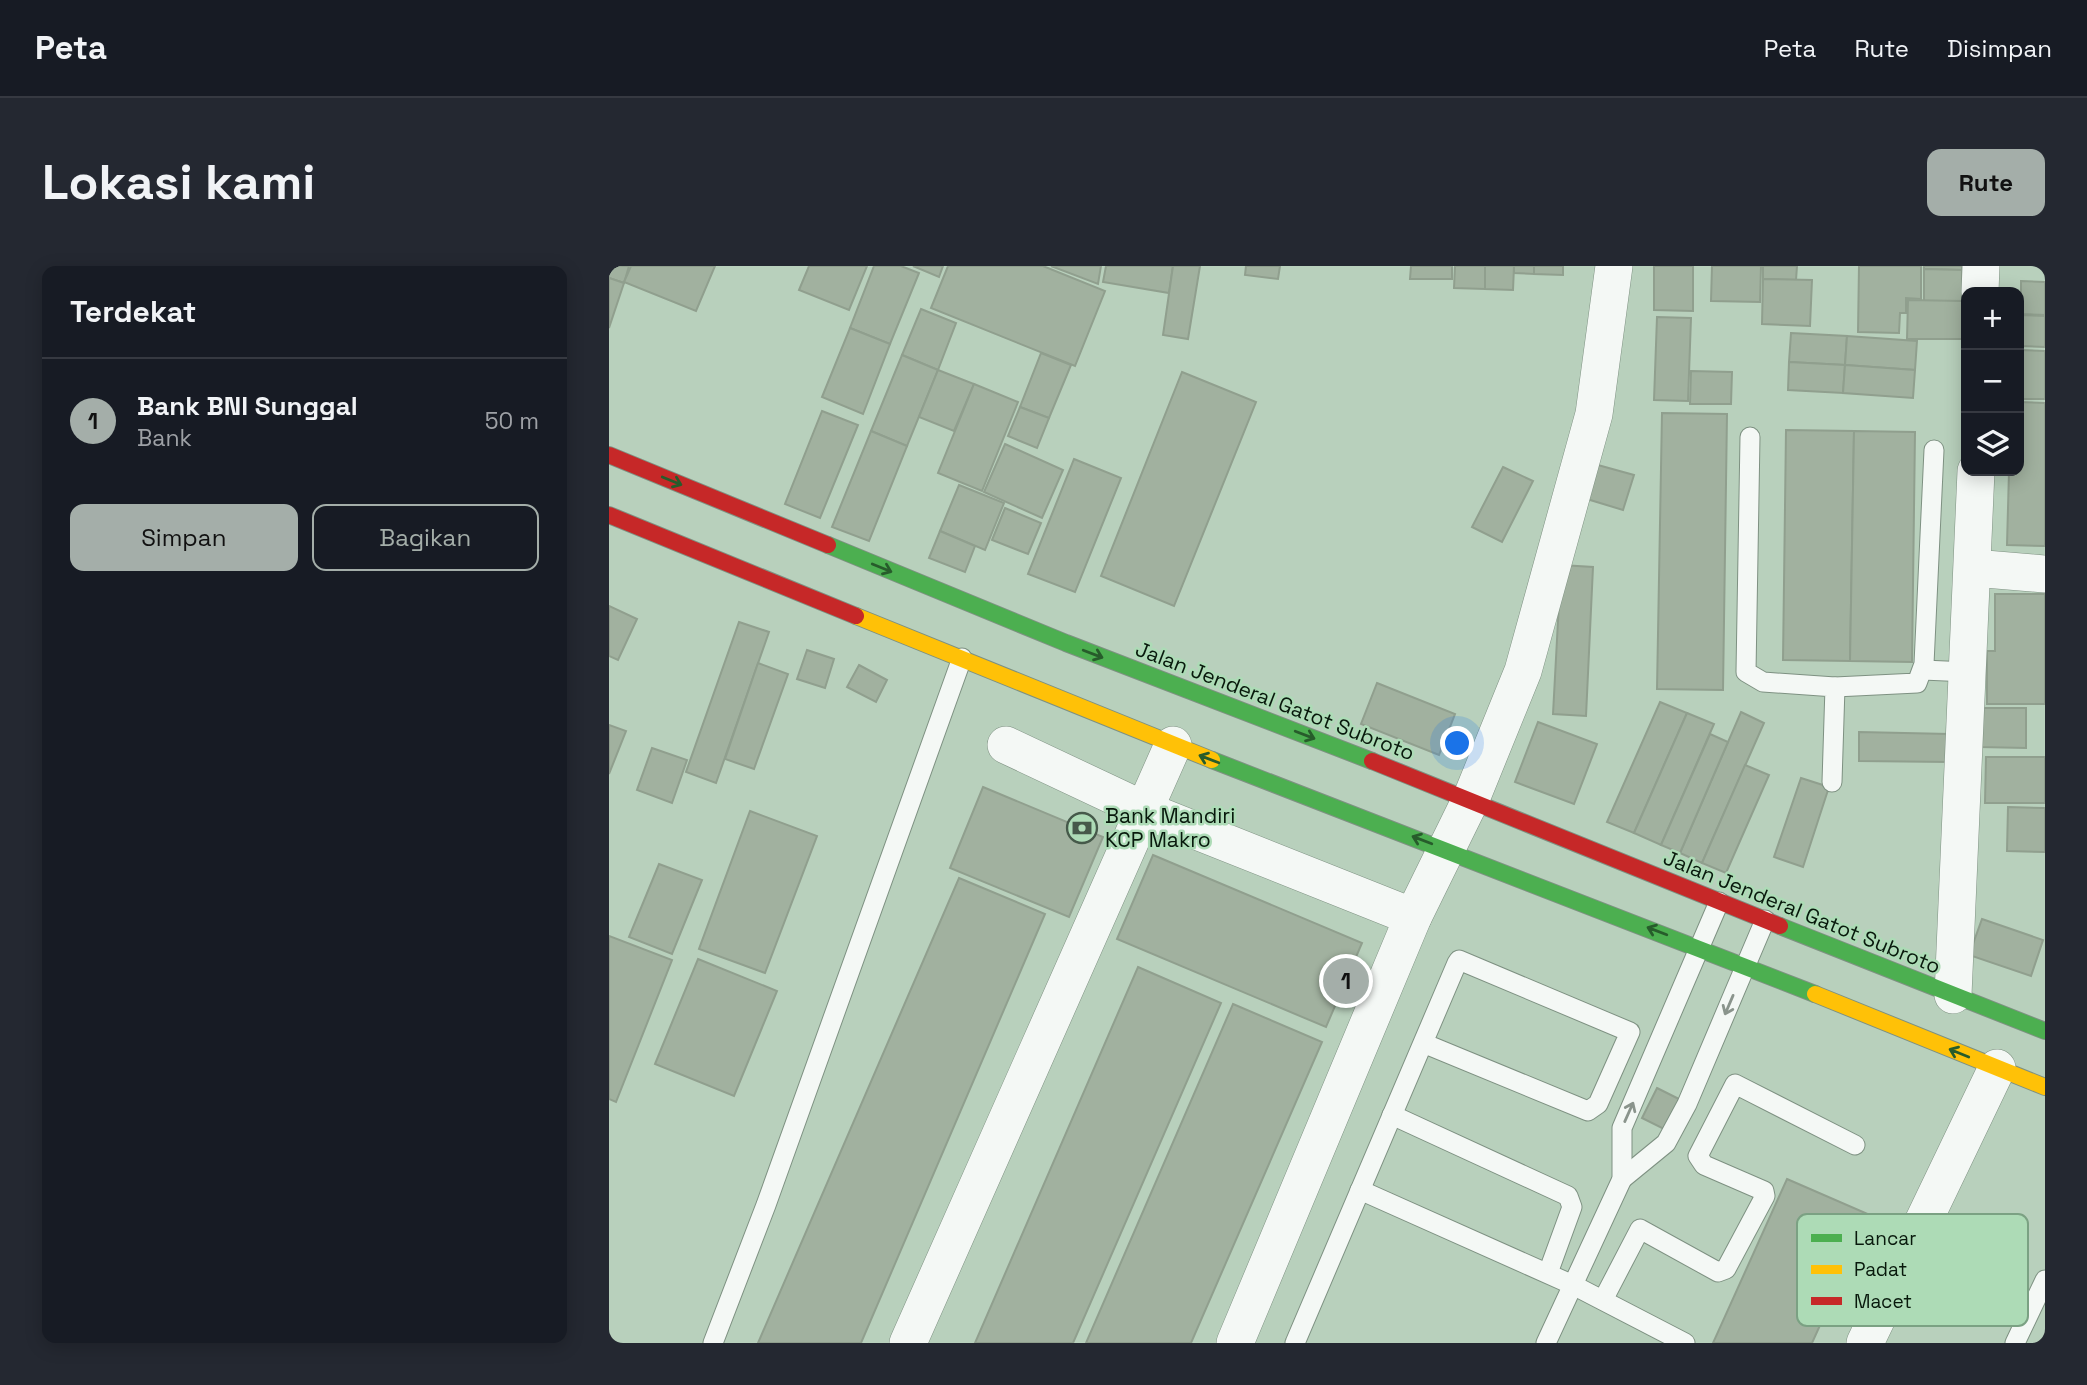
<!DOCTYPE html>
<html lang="id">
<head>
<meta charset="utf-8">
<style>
	:root { --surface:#171b24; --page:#242831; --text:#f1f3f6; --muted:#9ea1a6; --line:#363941; --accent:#a4aea9 }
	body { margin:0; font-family:"Space Grotesk",sans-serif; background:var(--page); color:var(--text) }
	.controls { position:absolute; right:21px; top:21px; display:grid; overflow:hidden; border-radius:14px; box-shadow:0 4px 18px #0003 }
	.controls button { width:63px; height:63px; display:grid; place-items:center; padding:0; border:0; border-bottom:2px solid var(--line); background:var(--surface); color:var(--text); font:35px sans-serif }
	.you { position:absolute; left:849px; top:478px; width:24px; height:24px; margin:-18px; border:5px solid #fff; border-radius:50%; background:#1a73e8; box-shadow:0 0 0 10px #1a73e833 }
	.badge { display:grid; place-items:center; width:46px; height:46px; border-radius:50%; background:var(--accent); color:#111; font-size:23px; font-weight:700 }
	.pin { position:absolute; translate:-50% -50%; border:4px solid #fff; box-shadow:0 2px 7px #0006 }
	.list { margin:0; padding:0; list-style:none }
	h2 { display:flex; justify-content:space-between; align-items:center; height:91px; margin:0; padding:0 28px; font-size:30px }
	h2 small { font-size:23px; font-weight:400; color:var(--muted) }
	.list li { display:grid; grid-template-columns:46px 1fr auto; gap:21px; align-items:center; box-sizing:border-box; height:126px; padding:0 28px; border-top:2px solid var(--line) }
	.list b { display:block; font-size:26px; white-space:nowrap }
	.list p { margin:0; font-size:23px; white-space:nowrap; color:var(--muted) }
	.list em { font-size:23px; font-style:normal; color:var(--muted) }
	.actions { display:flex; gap:14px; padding:21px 28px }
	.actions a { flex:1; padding:16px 0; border:2px solid var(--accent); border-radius:14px; text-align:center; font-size:24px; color:var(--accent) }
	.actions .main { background:var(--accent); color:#111 }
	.icon { flex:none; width:38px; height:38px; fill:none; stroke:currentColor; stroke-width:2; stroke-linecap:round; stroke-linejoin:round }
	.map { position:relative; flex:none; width:1436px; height:1077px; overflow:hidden; border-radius:14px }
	header { display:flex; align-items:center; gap:42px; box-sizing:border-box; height:98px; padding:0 35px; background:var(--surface); border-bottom:2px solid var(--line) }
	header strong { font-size:33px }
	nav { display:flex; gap:38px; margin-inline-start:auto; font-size:24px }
	.intro { display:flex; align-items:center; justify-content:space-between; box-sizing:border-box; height:168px; padding:0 42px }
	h1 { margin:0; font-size:49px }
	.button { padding:18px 32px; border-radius:14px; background:var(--accent); color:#111; font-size:24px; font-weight:700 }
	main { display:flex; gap:42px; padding:0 42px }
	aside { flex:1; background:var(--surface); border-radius:14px; box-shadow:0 4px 18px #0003 }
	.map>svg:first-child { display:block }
	.building { fill:#a1b19f; stroke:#909f8e; stroke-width:2 }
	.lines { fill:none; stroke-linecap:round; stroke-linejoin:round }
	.lane-casing { stroke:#7e9182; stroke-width:21 }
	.street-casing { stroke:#7e9182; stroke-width:38 }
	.fast-casing { stroke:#7e9182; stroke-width:18 }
	.slow-casing { stroke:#7e9182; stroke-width:18 }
	.jam-casing { stroke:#7e9182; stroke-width:18 }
	.lane { stroke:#f4f8f5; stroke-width:19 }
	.street { stroke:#f4f8f5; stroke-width:37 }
	.fast { stroke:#4caf50; stroke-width:16 }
	.slow { stroke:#ffc107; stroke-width:16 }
	.jam { stroke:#c62828; stroke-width:16 }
	.oneway { stroke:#275c2b }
	.oneway2 { stroke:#8a948c }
	.labels { text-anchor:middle; stroke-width:5; stroke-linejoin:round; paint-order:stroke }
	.street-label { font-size:21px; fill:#08190c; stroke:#addbb6 }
	.poi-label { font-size:21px; fill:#08190c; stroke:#addbb6; text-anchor:start }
	.key { fill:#addbb6; stroke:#7ba183; stroke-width:2 }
	.key-label { font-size:19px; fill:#08190c }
</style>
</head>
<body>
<header>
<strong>Peta</strong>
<nav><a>Peta</a><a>Rute</a><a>Disimpan</a></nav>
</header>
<div class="intro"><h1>Lokasi kami</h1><a class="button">Rute</a></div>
<main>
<aside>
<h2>Terdekat<small></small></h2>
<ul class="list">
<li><span class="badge">1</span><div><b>Bank BNI Sunggal</b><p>Bank</p></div><em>50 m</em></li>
</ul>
<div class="actions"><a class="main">Simpan</a><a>Bagikan</a></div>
</aside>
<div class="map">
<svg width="1436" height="1077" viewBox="0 0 1436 1077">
	<rect width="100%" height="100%" fill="#b8d0bc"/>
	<g class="building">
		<path d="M0 0H20L15 17 0 12Z"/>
		<path d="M22 0H106L87 45 15 16Z"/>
		<path d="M200 0H258L240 44 190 24Z"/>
		<path d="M265 0H292L310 7 281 78 241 62Z"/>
		<path d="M304 0H334L330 11Z"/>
		<path d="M339 0H434L496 25 466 100 322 42Z"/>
		<path d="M442 0H492L489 18Z"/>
		<path d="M497 0H564L560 27 494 16Z"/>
		<path d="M564 0H591L579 73 554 69Z"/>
		<path d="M637 0H671L669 13 636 9Z"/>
		<path d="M802 0H843V13H801Z"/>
		<path d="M846 0H876V23L845 22Z"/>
		<path d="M876 0H905L904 24 876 23Z"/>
		<path d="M905 0H925V8L905 7Z"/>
		<path d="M925 0H954V9L925 8Z"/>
		<path d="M1045 0H1084V45L1045 44Z"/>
		<path d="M1103 0H1152L1151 36 1102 35Z"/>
		<path d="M1154 0H1188L1187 14 1154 13Z"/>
		<path d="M1250 0H1312V33L1297 32V47H1291L1290 67 1249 66Z"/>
		<path d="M1315 0H1353V4L1315 3Z"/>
		<path d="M1315 3 1353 4V35H1315Z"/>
		<path d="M0 12 15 17 0 62Z"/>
		<path d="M1154 13 1203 14 1201 60 1153 58Z"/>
		<path d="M1412 15 1436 16V49L1412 48Z"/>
		<path d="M1299 34 1353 35V73H1298Z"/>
		<path d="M312 43 347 57 329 104 293 89Z"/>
		<path d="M1410 49 1436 50V81L1410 80Z"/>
		<path d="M1048 51 1082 52 1079 135 1045 134Z"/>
		<path d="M241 62 281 78 254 148 213 131Z"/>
		<path d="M1182 67 1238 70 1236 99 1180 96Z"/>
		<path d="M1238 70 1308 75 1306 104 1236 99Z"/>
		<path d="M1410 84 1436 85V133H1410Z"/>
		<path d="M432 87 462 99 440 152 411 141Z"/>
		<path d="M293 89 329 104 298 180 262 165Z"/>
		<path d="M1180 96 1236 99 1234 127 1179 124Z"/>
		<path d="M1236 99 1306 104 1304 132 1234 127Z"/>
		<path d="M329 104 365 118 345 165 310 151Z"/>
		<path d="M1082 105 1123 106 1122 138H1081Z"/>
		<path d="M573 106 647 136 565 340 492 310Z"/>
		<path d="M365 118 409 136 373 225 329 207Z"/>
		<path d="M1410 136 1436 137V280L1398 279 1400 205H1410Z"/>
		<path d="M411 141 440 152 428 182 399 170Z"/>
		<path d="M213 145 249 159 211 252 176 238Z"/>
		<path d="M1053 147 1118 148 1114 424 1048 423Z"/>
		<path d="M1177 164 1245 165 1241 395 1174 394Z"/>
		<path d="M262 165 298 180 260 275 223 261Z"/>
		<path d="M1245 165 1306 166 1303 396 1241 395Z"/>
		<path d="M396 178 454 204 433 252 375 226Z"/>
		<path d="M465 193 512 212 466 326 419 308Z"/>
		<path d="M978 196 1025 209 1014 244 968 230Z"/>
		<path d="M894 201 924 215 893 276 863 261Z"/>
		<path d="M350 219 395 237 376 284 331 265Z"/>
		<path d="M396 242 432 257 419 288 383 274Z"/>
		<path d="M331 265 366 280 356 306 320 292Z"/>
		<path d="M952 299 984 301 977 450 944 448Z"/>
		<path d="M1386 328H1436V438H1378V385H1386Z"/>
		<path d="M0 340 28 353 9 394 0 390Z"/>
		<path d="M130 356 160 366 107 517 77 506Z"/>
		<path d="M198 384 225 393 216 422 188 413Z"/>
		<path d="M149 397 179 408 145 503 116 493Z"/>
		<path d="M250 399 278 414 267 436 238 421Z"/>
		<path d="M768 417 846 448 830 489 752 458Z"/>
		<path d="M1051 436 1078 447 1025 567 998 556Z"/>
		<path d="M1371 442H1417V482L1371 481Z"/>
		<path d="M1132 446 1155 457 1093 597 1071 587Z"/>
		<path d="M1078 447 1105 458 1052 579 1025 567Z"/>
		<path d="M929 456 988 478 965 538 906 516Z"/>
		<path d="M0 459 17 465 0 508Z"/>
		<path d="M1250 466 1340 468 1339 496 1250 495Z"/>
		<path d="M1101 468 1119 476 1071 587 1052 579Z"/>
		<path d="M43 482 78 494 63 537 28 524Z"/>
		<path d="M1377 491H1436V537H1376Z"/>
		<path d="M1136 499 1160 509 1117 607 1093 597Z"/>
		<path d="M1192 512 1220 521 1194 601 1165 591Z"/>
		<path d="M374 521 494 571 460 651 341 602Z"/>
		<path d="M1399 541 1436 542V586L1398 585Z"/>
		<path d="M141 545 208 570 156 707 90 683Z"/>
		<path d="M544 589 753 677 717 761 508 673Z"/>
		<path d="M50 598 93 614 63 688 20 671Z"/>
		<path d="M350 612 436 648 252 1077H149Z"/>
		<path d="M1373 653 1434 674 1422 710 1360 689Z"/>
		<path d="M0 670 63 694 7 836 0 833Z"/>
		<path d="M89 693 168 725 125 830 46 798Z"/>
		<path d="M529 701 612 737 464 1077H366Z"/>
		<path d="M624 738 713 776 582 1077H477Z"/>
		<path d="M1048 822 1074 835 1059 865 1033 852Z"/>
		<path d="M1178 913 1261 949 1203 1077H1104Z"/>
	</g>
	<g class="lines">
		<g class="lane-casing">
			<g id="lane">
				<path d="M1141 171 1137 406 1154 416 1226 421 1223 516"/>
				<path d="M1314 404 1359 406"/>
				<path d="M1226 421 1308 417 1315 398 1325 184"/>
				<path d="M783 849 959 930 963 941 939 1007"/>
				<path d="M1013 913 1057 877 1078 838 1156 654"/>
				<path d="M751 924 964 1019 1076 1077"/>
				<path d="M994 1034 1031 963 1109 1006 1117 1003 1156 930 1155 925 1095 899 1089 890 1126 818 1246 879"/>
				<path d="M104 1077 157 939 353 392"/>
				<path d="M686 1077C740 950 794 823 848 697L850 694 1021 766 989 838 979 845 814 777"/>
				<path d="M937 1077 1013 913V862L1110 636"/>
				<path d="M1406 1077 1436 1014"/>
			</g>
		</g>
		<g class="street-casing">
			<g id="street">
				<path d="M1371 26 1372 0"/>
				<path d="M1364 302 1436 308"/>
				<path d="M397 479 535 544 804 651"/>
				<path d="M1344 729 1367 205"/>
				<path d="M299 1077 564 479"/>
				<path d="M626 1077 804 651 862 533 914 405 985 148 1005 0"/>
				<path d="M1256 1077 1388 802"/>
			</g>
		</g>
		<g class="fast-casing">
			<g id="fast">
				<path d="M219 279 457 377 763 495"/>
				<path d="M603 494 1206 728"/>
				<path d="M1171 660 1436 765"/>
			</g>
		</g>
		<g class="slow-casing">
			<g id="slow">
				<path d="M247 350 603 494"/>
				<path d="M1206 728 1436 821"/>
			</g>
		</g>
		<g class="jam-casing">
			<g id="jam">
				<path d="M0 189 219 279"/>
				<path d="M0 249 247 350"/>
				<path d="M763 495 1171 660"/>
			</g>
		</g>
		<use href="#lane" class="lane"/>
		<use href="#street" class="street"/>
		<use href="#fast" class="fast"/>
		<use href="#slow" class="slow"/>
		<use href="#jam" class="jam"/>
	</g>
	<defs><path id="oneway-shaft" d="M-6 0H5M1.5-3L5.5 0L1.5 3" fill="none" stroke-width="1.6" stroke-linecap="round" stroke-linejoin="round" transform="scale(1.75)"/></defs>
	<g class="oneway">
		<use href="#oneway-shaft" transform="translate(63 215) rotate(22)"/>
		<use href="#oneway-shaft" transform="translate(273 302) rotate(22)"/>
		<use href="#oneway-shaft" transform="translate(484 388) rotate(21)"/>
		<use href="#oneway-shaft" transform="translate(696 469) rotate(21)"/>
		<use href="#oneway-shaft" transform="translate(600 493) rotate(-159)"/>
		<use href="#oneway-shaft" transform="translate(813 574) rotate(-159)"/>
		<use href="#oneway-shaft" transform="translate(1048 665) rotate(-159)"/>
		<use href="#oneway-shaft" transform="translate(1350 787) rotate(-158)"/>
	</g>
	<g class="oneway2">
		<use href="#oneway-shaft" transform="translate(1120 739) rotate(113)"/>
		<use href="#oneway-shaft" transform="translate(1020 846) rotate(-66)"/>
	</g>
	<defs>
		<g id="bank-ring" transform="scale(1.575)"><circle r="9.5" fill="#addbb6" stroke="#46594a" stroke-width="1.5"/><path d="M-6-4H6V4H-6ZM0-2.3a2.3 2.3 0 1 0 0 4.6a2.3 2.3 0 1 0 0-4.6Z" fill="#46594a"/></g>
	</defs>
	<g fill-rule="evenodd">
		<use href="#bank-ring" x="473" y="562"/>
	</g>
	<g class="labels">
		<g class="street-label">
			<text transform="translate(666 435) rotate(21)" y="7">Jalan Jenderal Gatot Subroto</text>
			<text transform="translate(1193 646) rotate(22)" y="7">Jalan Jenderal Gatot Subroto</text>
		</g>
		<g class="poi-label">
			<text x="496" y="557">Bank Mandiri<tspan x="496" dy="24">KCP Makro</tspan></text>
		</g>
	</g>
	<rect x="1188" y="948" width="231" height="112" rx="10" class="key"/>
	<rect x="1202" y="968" width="31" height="8" fill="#4caf50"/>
	<rect x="1202" y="999" width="31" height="9" fill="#ffc107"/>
	<rect x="1202" y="1031" width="31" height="8" fill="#c62828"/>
	<g class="key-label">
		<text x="1245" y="979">Lancar</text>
		<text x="1245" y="1010">Padat</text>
		<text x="1245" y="1042">Macet</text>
	</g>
</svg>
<div class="controls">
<button>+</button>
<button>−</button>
<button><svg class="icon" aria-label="layers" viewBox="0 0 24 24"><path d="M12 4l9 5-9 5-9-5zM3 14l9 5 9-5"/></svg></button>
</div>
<div class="you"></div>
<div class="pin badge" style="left:737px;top:715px">1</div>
</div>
</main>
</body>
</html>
